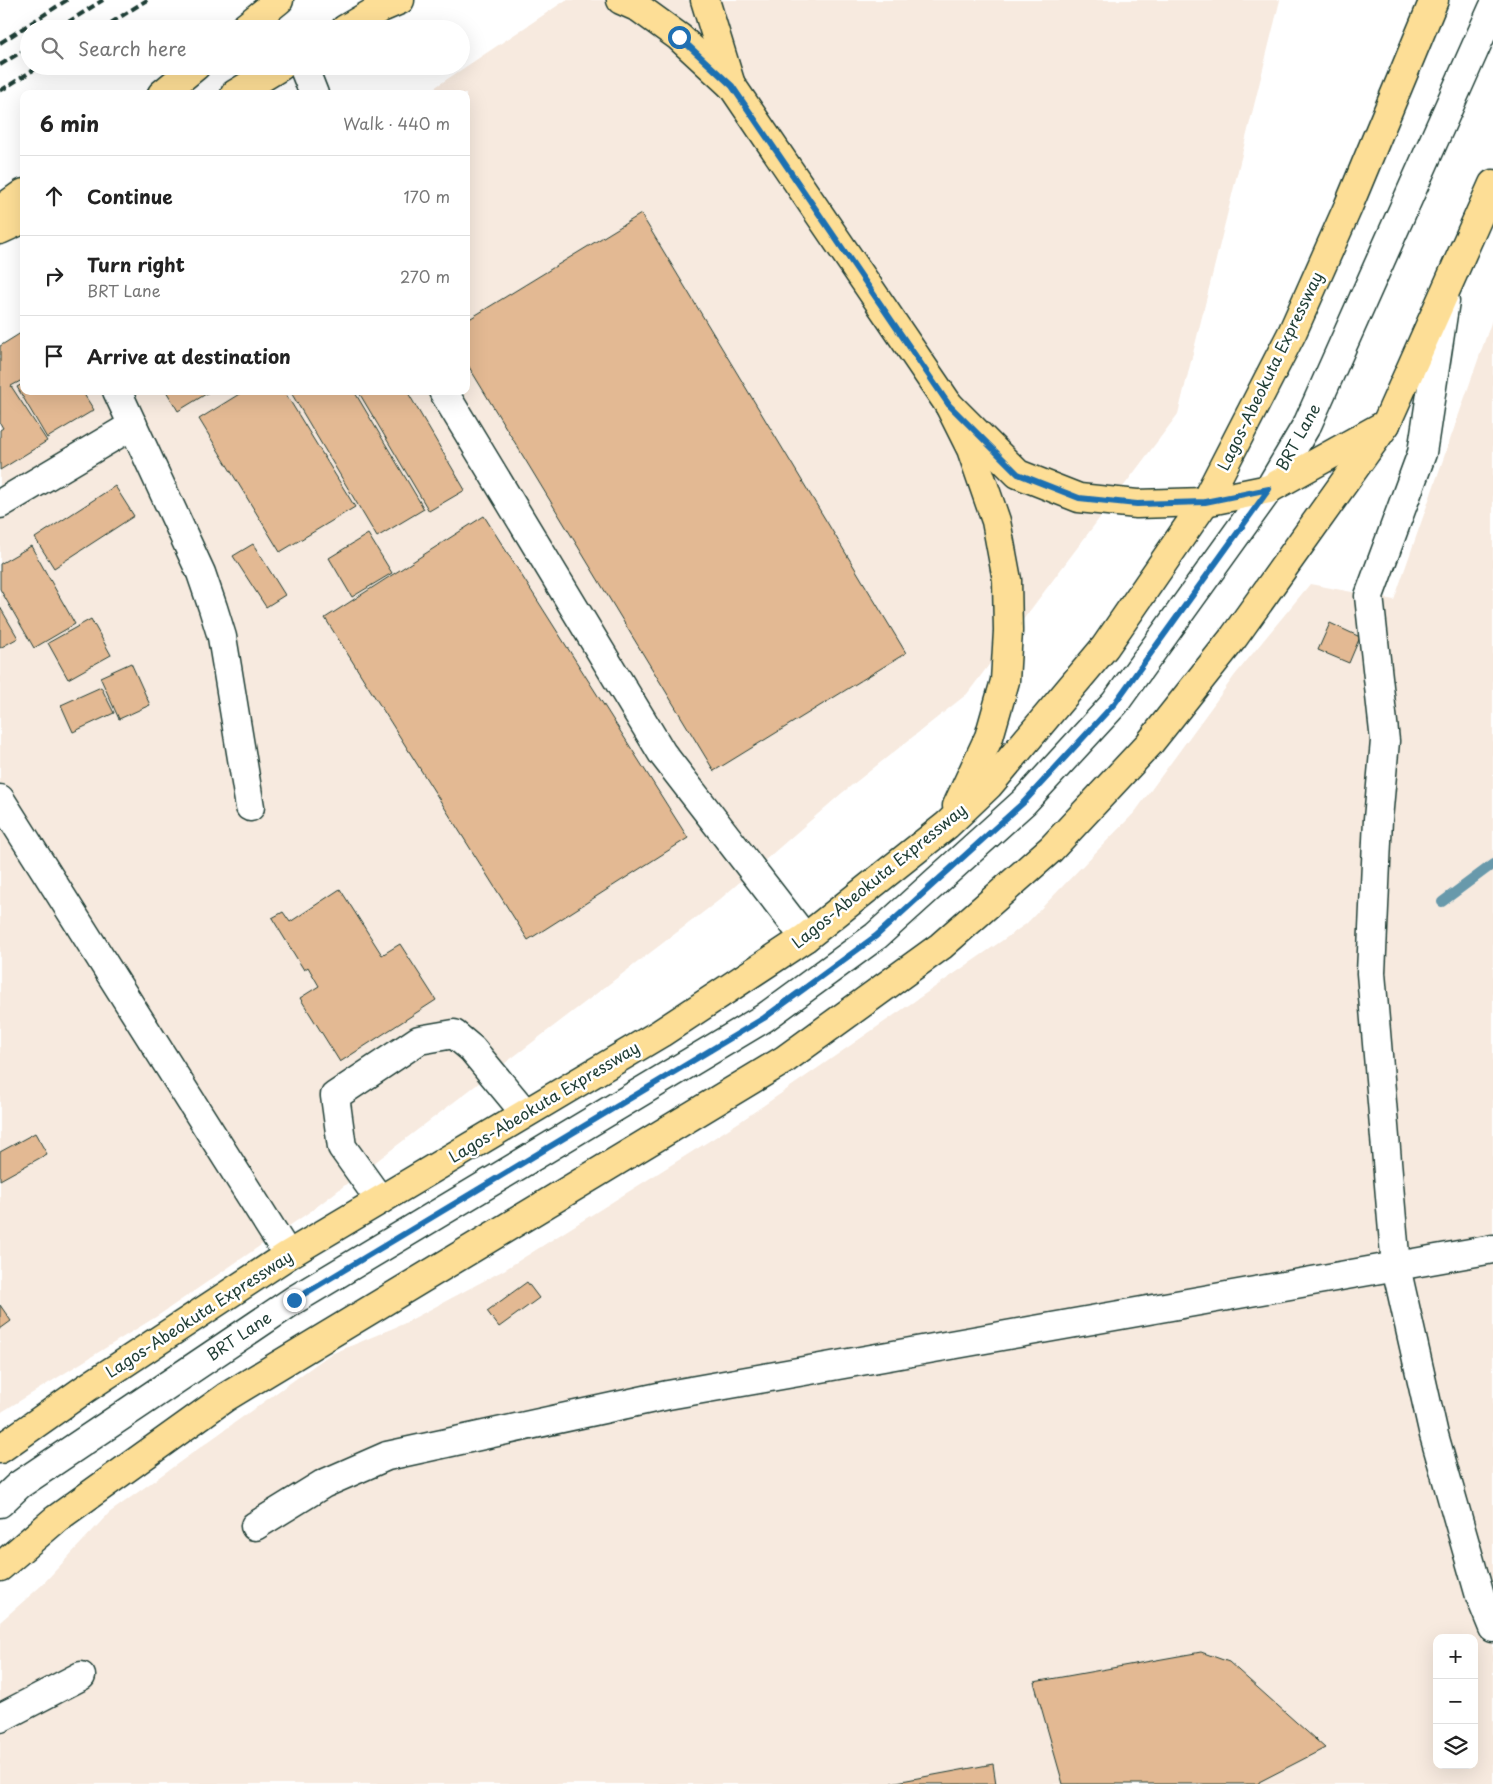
<!DOCTYPE html>
<html lang="en">
<head>
<meta charset="utf-8">
<style>
	:root { --surface:#fff; --page:#f6f6f6; --text:#222; --muted:#767676; --line:#e0e0e0 }
	body { margin:0; font-family:"Playpen Sans",sans-serif; background:var(--page); color:var(--text) }
	.controls { position:absolute; right:15px; bottom:15px; display:grid; overflow:hidden; border-radius:10px; box-shadow:0 5px 20px #0002 }
	.controls button { width:45px; height:45px; display:grid; place-items:center; padding:0; border:0; border-bottom:1px solid var(--line); background:var(--surface); color:var(--text); font:25px sans-serif }
	.stop { position:absolute; width:15px; height:15px; margin:-11px; border:4px solid #1f6fb2; border-radius:50%; background:#fff }
	.stop.end { background:#1f6fb2; border-color:#fff; box-shadow:0 1px 5px #0008 }
	.list { margin:0; padding:0; list-style:none }
	h2 { display:flex; justify-content:space-between; align-items:center; height:65px; margin:0; padding:0 20px; font-size:21px }
	h2 small { font-size:16px; font-weight:400; color:var(--muted) }
	.list li { display:grid; grid-template-columns:32px 1fr auto; gap:15px; align-items:center; box-sizing:border-box; height:80px; padding:0 20px; border-top:1px solid var(--line) }
	.list b { display:block; font-size:19px; white-space:nowrap }
	.list p { margin:0; font-size:16px; white-space:nowrap; color:var(--muted) }
	.list em { font-size:16px; font-style:normal; color:var(--muted) }
	.icon { flex:none; width:28px; height:28px; fill:none; stroke:currentColor; stroke-width:2; stroke-linecap:round; stroke-linejoin:round }
	.map { position:relative; flex:none; width:1493px; height:1784px; overflow:hidden }
	.search { position:absolute; background:var(--surface); box-shadow:0 5px 20px #0002; left:20px; top:20px; width:450px; height:55px; display:flex; align-items:center; gap:12px; box-sizing:border-box; padding:0 18px; border-radius:28px; color:var(--muted); font-size:19px }
	.panel { position:absolute; background:var(--surface); box-shadow:0 5px 20px #0002; left:20px; top:90px; width:450px; height:305px; border-radius:10px }
	.map>svg:first-child { display:block }
	.built { fill:#f7eadf; fill-rule:evenodd }
	.lines { fill:none; stroke-linecap:round; stroke-linejoin:round }
	.stream { stroke:#6899ab; stroke-width:10 }
	.building { fill:#e3b993; stroke:#1f3d34 }
	.minor-casing { stroke:#1f3d34; stroke-width:31 }
	.major-casing { stroke:#1f3d34; stroke-width:31 }
	.highway-casing { stroke:#1f3d34; stroke-width:31 }
	.minor { stroke:#fff; stroke-width:28 }
	.major { stroke:#fdde96; stroke-width:28 }
	.highway { stroke:#fdde96; stroke-width:28 }
	.rail { stroke:#1f3d34; stroke-width:4; stroke-dasharray:8 4; stroke-linecap:butt }
	.route { stroke:#1f6fb2; stroke-width:6 }
	.labels { text-anchor:middle; stroke-width:5; stroke-linejoin:round; paint-order:stroke }
	.street-label { font-size:16px; fill:#1f3d34; stroke:#fff }
</style>
</head>
<body>
<div class="map">
<svg width="1493" height="1784" viewBox="0 0 1493 1784">
	<rect width="100%" height="100%" fill="#fff"/>
	<filter id="ink" filterUnits="userSpaceOnUse"><feTurbulence type="fractalNoise" baseFrequency=".02" numOctaves="2"/><feDisplacementMap in="SourceGraphic" scale="10" xChannelSelector="R" yChannelSelector="G"/><feConvolveMatrix kernelMatrix="1 2 1 2 8 2 1 2 1" color-interpolation-filters="sRGB"/></filter>
	<g filter="url(#ink)">
		<g class="built">
			<path d="M566 0H1280L1178 414 967 694 842 793 718 901 311 1211 159 1315 0 1413V371L24 356V391H466V94H425Z"/>
			<path d="M1493 317V1784H0V1622L42 1585 109 1513 329 1355 403 1324 504 1270 741 1121 1026 924 1135 812 1235 675 1310 584 1394 600ZM1437 1638H1474V1765H1437Z"/>
		</g>
		<g class="lines">
			<path class="stream" d="M1442 902 1493 864"/>
		</g>
		<g class="building">
			<path d="M641 214 906 653 714 771 466 362V321Z"/>
			<path d="M24 331V379L11 386 47 441 0 470V430L3 428 0 423V346Z"/>
			<path d="M24 383V391H82L94 410 47 438 17 387Z"/>
			<path d="M166 391H211L178 411Z"/>
			<path d="M244 391H284L355 507 280 552 199 419Z"/>
			<path d="M290 391H354L424 509 377 537Z"/>
			<path d="M358 391H407L465 490 429 511Z"/>
			<path d="M115 486 134 516 54 568 35 538Z"/>
			<path d="M484 516 688 838 528 940 325 618Z"/>
			<path d="M368 534 392 573 352 597 329 558Z"/>
			<path d="M253 544 285 595 266 607 233 556Z"/>
			<path d="M31 546 75 624 34 648 0 589V564Z"/>
			<path d="M0 607 18 638 0 648Z"/>
			<path d="M91 619 111 655 68 679 48 643Z"/>
			<path d="M1330 623 1360 637 1349 663 1318 650Z"/>
			<path d="M131 663 150 705 119 719 100 677Z"/>
			<path d="M101 687 114 713 73 732 61 705Z"/>
			<path d="M340 889 382 955 400 944 436 1000 340 1062 300 998 319 986 308 967 304 970 272 918 283 912 290 922Z"/>
			<path d="M35 1133 47 1154 0 1180V1152Z"/>
			<path d="M527 1282 539 1298 499 1327 487 1311Z"/>
			<path d="M0 1305 11 1321 0 1329Z"/>
			<path d="M1201 1652 1229 1662 1325 1748 1259 1782V1784H1063L1034 1682Z"/>
			<path d="M993 1764 996 1784H891V1783Z"/>
		</g>
		<g class="lines">
			<g class="minor-casing">
				<g id="minor">
					<path d="M303 66 314 94"/>
					<path d="M1445 301 1422 453 1369 596 1385 741 1378 819 1371 973 1396 1267 1434 1435 1480 1596 1493 1628"/>
					<path d="M117 391 201 573 213 608 222 637 228 673 250 807"/>
					<path d="M443 391 662 753 805 938"/>
					<path d="M0 504 133 425"/>
					<path d="M0 799 288 1255"/>
					<path d="M380 1200 342 1147 335 1096 419 1040 454 1034 472 1049 525 1113"/>
					<path d="M0 1503 19 1485 294 1300 764 1018 876 936 1024 802 1115 703 1269 489 1308 423 1493 8"/>
					<path d="M255 1526 323 1484 387 1456 668 1395 1493 1249"/>
					<path d="M0 1718 81 1676"/>
				</g>
			</g>
			<g class="major-casing">
				<g id="major">
					<path d="M621 0 639 8 679 37 732 86 949 405 1018 474 1079 498 1137 504 1205 502 1269 489 1386 424"/>
					<path d="M705 0 731 85"/>
					<path d="M243 29 279 0"/>
					<path d="M345 29 379 9 400 0"/>
					<path d="M162 94 196 66"/>
					<path d="M235 94 281 66"/>
					<path d="M0 210 24 193"/>
					<path d="M0 230 24 219"/>
				</g>
			</g>
			<g class="highway-casing">
				<g id="highway">
					<path d="M949 405 971 449 996 521 1007 580 1008 631 1005 681 989 737 957 806"/>
					<path d="M0 1449 85 1389 288 1255 661 1033 805 938 947 825 989 785 1105 647 1205 502 1292 333 1348 207 1434 0"/>
					<path d="M0 1567 56 1519 226 1397 784 1060 941 946 1051 849 1149 744 1234 637 1386 424 1493 184"/>
				</g>
			</g>
			<use href="#minor" class="minor"/>
			<use href="#major" class="major"/>
			<use href="#highway" class="highway"/>
			<g class="rail">
				<path d="M57 29 103 0"/>
				<path d="M101 29 147 0"/>
				<path d="M0 43 67 0"/>
				<path d="M0 65 29 47"/>
				<path d="M0 91 40 66"/>
			</g>
		</g>
	</g>
	<g class="lines" filter="url(#ink)">
		<path class="route" d="M294 1300 764 1018 876 936 1024 802 1115 703 1269 489 1205 502 1137 504 1079 498 1018 474 949 405 732 86 679 37"/>
	</g>
	<g class="labels">
		<g class="street-label">
			<text transform="translate(1270 371) rotate(-64)" y="6">Lagos-Abeokuta Expressway</text>
			<text transform="translate(1298 437) rotate(-61)" y="6">BRT Lane</text>
			<text transform="translate(879 876) rotate(-39)" y="6">Lagos-Abeokuta Expressway</text>
			<text transform="translate(544 1102) rotate(-31)" y="6">Lagos-Abeokuta Expressway</text>
			<text transform="translate(199 1314) rotate(-33)" y="6">Lagos-Abeokuta Expressway</text>
			<text transform="translate(239 1336) rotate(-34)" y="6">BRT Lane</text>
		</g>
	</g>
</svg>
<div class="controls">
<button>+</button>
<button>−</button>
<button><svg class="icon" aria-label="layers" viewBox="0 0 24 24"><path d="M12 4l9 5-9 5-9-5zM3 14l9 5 9-5"/></svg></button>
</div>
<div class="stop" style="left:679px;top:37px"></div>
<div class="stop end" style="left:294px;top:1300px"></div>
<div class="search"><svg class="icon" aria-label="search" viewBox="0 0 24 24"><circle cx="10" cy="10" r="6"/><path d="M15 15l6 6"/></svg>Search here</div>
<section class="panel">
<h2>6 min<small>Walk · 440 m</small></h2>
<ul class="list">
<li><svg class="icon" aria-label="ahead" viewBox="0 0 24 24"><path d="M12 20V5M6 11l6-6 6 6"/></svg><div><b>Continue</b></div><em>170 m</em></li>
<li><svg class="icon" aria-label="right" viewBox="0 0 24 24"><path d="M7 20v-9h11M14 6l5 5-5 5"/></svg><div><b>Turn right</b><p>BRT Lane</p></div><em>270 m</em></li>
<li><svg class="icon" aria-label="arrive" viewBox="0 0 24 24"><path d="M6 21V4h12l-3 4 3 4H6"/></svg><div><b>Arrive at destination</b></div></li>
</ul>
</section>
</div>
</body>
</html>
